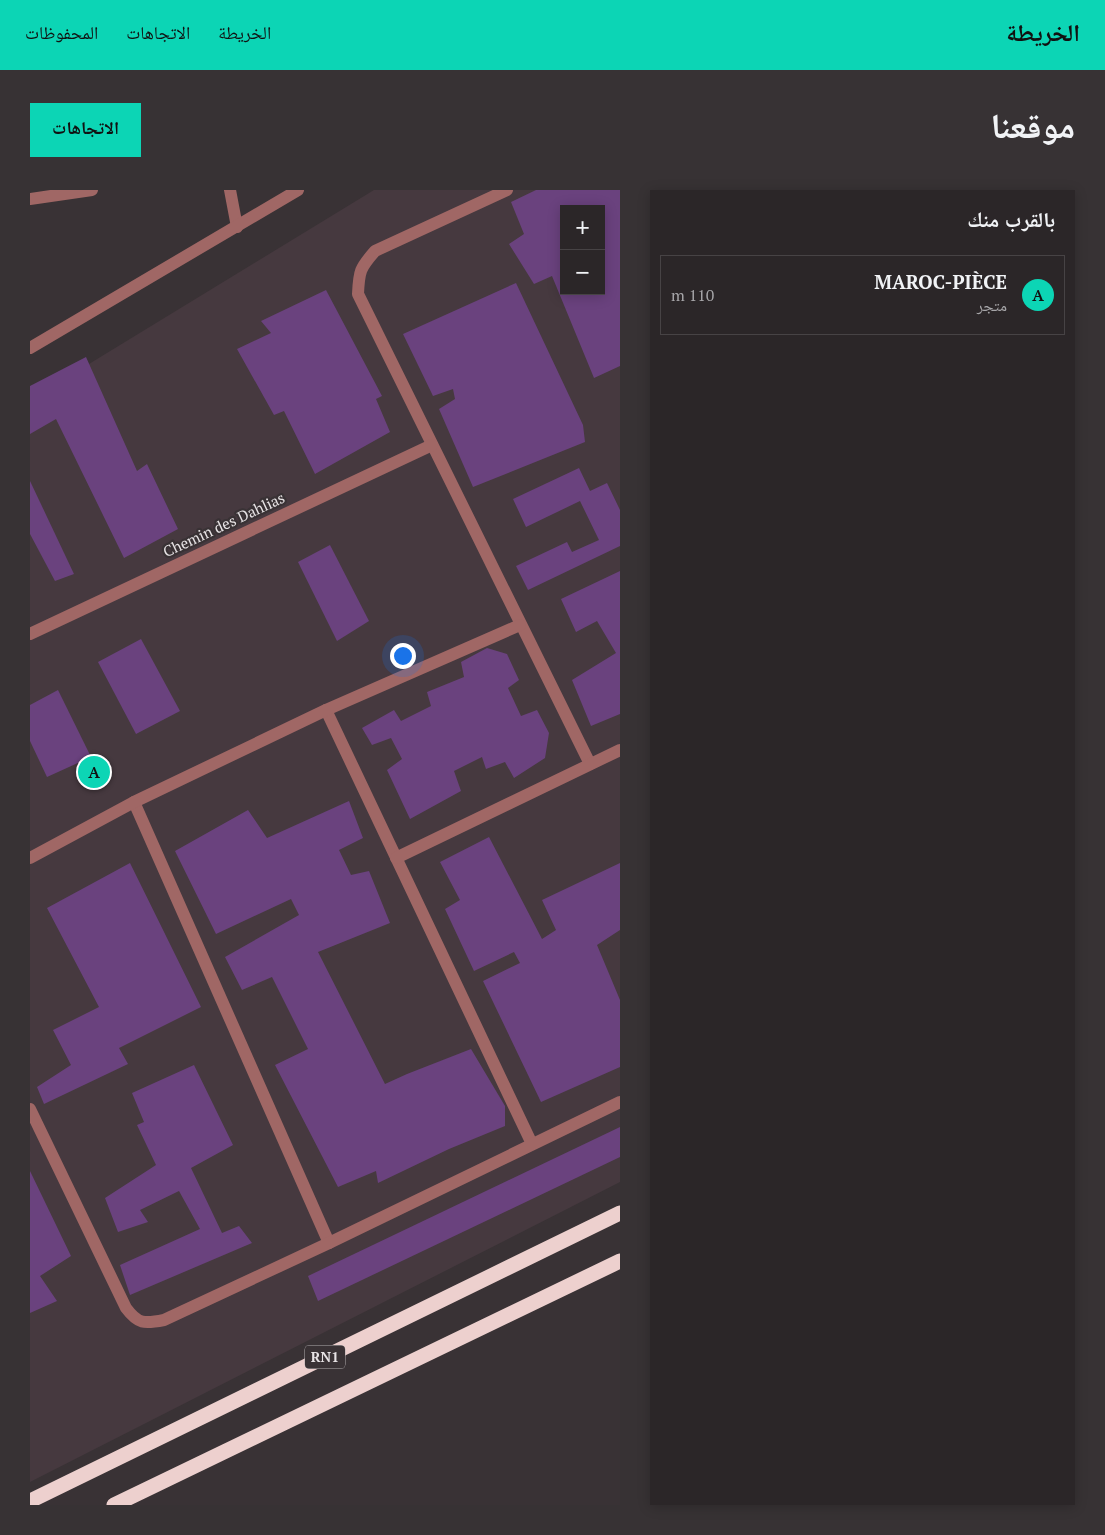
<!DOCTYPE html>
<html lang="ar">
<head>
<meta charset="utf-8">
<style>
	:root { --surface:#2b2628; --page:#373234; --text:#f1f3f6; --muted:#a6a5a8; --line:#474345; --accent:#0cd5b5 }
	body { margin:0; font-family:"PT Serif","Noto Naskh Arabic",serif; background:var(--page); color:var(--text); direction:rtl }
	.controls { position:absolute; right:15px; top:15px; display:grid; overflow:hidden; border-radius:0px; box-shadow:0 2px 12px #0003 }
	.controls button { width:45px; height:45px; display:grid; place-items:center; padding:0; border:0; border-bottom:1px solid var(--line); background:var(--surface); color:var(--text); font:25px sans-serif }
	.you { position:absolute; left:372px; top:465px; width:18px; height:18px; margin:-12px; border:4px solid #fff; border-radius:50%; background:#1a73e8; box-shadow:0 0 0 8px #1a73e833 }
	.badge { display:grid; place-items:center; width:32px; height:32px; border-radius:50%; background:var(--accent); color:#111; font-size:16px; font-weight:700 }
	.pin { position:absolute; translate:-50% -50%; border:2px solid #fff; box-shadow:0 1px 5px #0006 }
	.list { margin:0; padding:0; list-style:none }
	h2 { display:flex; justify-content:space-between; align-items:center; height:65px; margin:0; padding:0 20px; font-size:21px }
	h2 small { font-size:16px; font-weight:400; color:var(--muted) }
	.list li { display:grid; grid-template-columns:32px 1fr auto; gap:15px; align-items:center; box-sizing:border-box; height:80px; margin:0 10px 10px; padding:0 10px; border:1px solid var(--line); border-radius:0px }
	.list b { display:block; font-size:19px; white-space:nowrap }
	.list p { margin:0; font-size:16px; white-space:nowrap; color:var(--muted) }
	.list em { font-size:16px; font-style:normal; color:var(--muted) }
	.map { position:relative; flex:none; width:590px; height:1315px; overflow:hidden; direction:ltr; border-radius:0px }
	header { display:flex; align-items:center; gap:30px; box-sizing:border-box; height:70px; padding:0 25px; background:var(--accent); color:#111 }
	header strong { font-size:24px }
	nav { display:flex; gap:28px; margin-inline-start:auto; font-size:18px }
	.intro { display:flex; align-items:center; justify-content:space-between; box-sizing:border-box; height:120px; padding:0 30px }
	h1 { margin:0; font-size:35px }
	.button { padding:12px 22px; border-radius:0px; background:var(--accent); color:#111; font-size:18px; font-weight:700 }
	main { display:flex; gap:30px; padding:0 30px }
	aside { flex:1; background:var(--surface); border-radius:0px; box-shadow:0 2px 12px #0003 }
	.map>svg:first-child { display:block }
	.built { fill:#46393f; fill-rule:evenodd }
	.building { fill:#6a427e; fill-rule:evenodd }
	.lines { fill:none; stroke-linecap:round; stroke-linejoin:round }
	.minor { stroke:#a06765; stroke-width:12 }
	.highway { stroke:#edd0ce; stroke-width:15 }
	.labels { text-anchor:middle; stroke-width:4.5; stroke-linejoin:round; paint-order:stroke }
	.shield { fill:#393235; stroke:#b3aeb0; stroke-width:1 }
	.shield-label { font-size:14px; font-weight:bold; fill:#e7e3e5 }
	.street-label { font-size:15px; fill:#e7e3e5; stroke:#393235 }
</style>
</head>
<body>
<header>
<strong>الخريطة</strong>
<nav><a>الخريطة</a><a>الاتجاهات</a><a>المحفوظات</a></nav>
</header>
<div class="intro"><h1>موقعنا</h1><a class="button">الاتجاهات</a></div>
<main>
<aside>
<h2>بالقرب منك<small></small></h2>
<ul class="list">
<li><span class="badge">A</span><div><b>MAROC-PIÈCE</b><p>متجر</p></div><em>110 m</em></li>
</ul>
</aside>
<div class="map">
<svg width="590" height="1315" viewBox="0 0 590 1315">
	<rect width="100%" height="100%" fill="#393235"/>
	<path class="built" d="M344 0H590V992L0 1292V210ZM534 19H571V101H534Z"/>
	<g class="building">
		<path d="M506 0H590V176L564 188 522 86 504 94 479 54 494 44 481 12ZM534 19H571V101H534Z"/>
		<path d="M486 93 553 235 555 252 443 297 409 219 425 209 423 199 403 206 373 144Z"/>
		<path d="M296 100 352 206 346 209 360 242 285 284 254 221 244 225 207 159 241 143 231 131Z"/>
		<path d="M56 167 107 281 117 274 148 339 94 368 26 229 0 244V196Z"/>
		<path d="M549 278 560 301 577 293 590 320V356L498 400 486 376 537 352 542 362 569 350 550 311 496 337 483 309Z"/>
		<path d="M0 291 44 384 25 391 0 344Z"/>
		<path d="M300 355 339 431 307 451 268 372Z"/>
		<path d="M590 381V524L561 536 542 490 586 463 567 431 546 442 531 409Z"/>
		<path d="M111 449 150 521 106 544 68 472Z"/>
		<path d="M457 458 477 464 489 490 478 498 491 526 507 520 519 543 515 568 484 588 475 572 456 579 452 567 424 581 431 601 380 629 357 580 372 569 361 548 342 555 332 538 364 520 371 531 401 516 397 502 434 487 431 472Z"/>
		<path d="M28 500 61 567 17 587 0 551V515Z"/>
		<path d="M319 611 333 648 309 660 321 685 339 681 360 733 288 762 355 894 377 884 441 859 475 916V936L419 959 348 993 346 981 308 997 245 875 278 859 242 787 212 800 195 767 269 725 261 709 186 744 145 661 218 620 237 648Z"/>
		<path d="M459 647 512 749 526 740 512 710 590 673V740L567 755 590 810V877L511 912 453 791 490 773 484 762 444 781 415 719 430 710 410 672Z"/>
		<path d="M100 673 171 817 89 858 98 874 14 914 7 897 41 875 23 840 69 817 17 718Z"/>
		<path d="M164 875 203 955 161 978 192 1043 209 1036 222 1053 100 1105 90 1075 170 1039 149 1001 110 1020 118 1032 88 1042 75 1008 126 975 107 935 114 932 102 903Z"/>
		<path d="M590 937V967L288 1111 278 1086Z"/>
		<path d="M0 981 41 1066 10 1086 27 1111 0 1123Z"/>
	</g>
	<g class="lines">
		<g class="minor">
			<path d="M200 0 207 37"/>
			<path d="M477 0 345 61C330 78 329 81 328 104L560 574"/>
			<path d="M0 9 62 0"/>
			<path d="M0 158 268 0"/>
			<path d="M0 444 402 255"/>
			<path d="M296 520 502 954"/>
			<path d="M104 612 299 1053"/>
			<path d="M0 668 104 612 296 520 490 435"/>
			<path d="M366 668 590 560"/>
			<path d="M0 919 96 1118C108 1134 114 1134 134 1130L299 1053 590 912"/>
		</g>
		<g class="highway">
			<path d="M0 1311 590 1023"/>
			<path d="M84 1315 590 1071"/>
		</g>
	</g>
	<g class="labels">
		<rect class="shield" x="275" y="1155.5" width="40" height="23" rx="4"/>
		<g class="shield-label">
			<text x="295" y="1172">RN1</text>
		</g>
		<g class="street-label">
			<text transform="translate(194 335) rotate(-25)" y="5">Chemin des Dahlias</text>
		</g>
	</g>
</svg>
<div class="controls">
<button>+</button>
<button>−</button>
</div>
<div class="you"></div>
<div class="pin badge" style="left:64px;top:582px">A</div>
</div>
</main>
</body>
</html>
